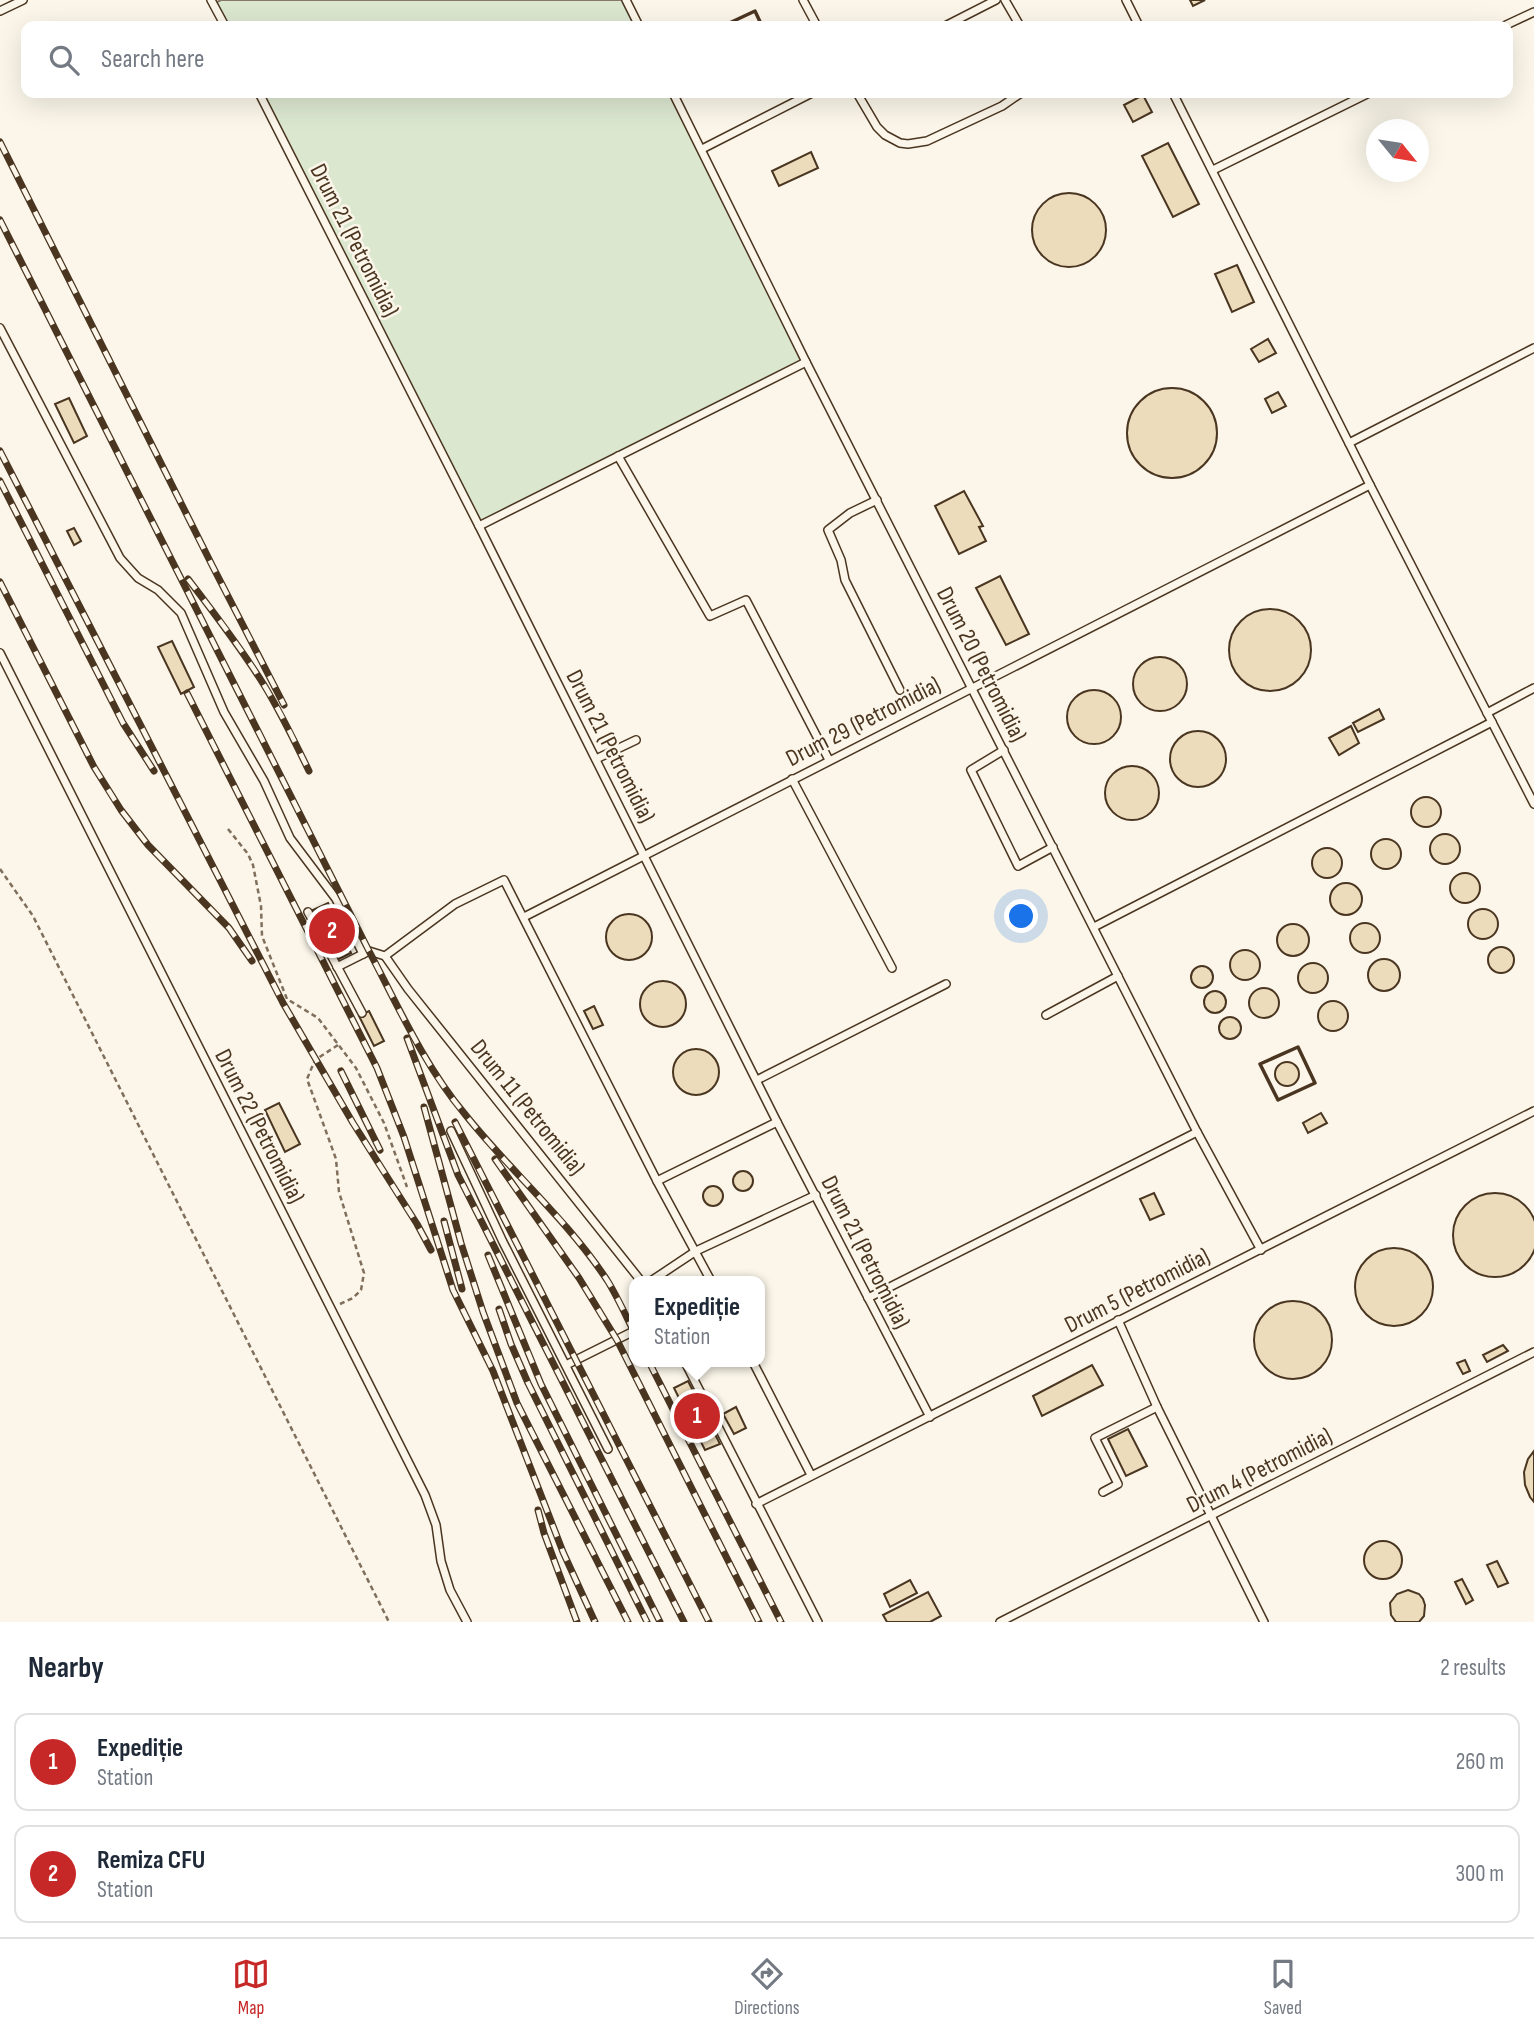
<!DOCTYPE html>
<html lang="en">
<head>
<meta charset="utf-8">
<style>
	:root { --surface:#fff; --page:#f6f6f7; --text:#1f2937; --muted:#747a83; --line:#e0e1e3; --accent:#c62828 }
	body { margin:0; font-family:"Sofia Sans Condensed",sans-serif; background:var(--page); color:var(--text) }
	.compass { position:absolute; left:1366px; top:119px; width:63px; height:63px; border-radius:50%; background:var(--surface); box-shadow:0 7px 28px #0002; rotate:120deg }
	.you { position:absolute; left:1022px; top:917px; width:24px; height:24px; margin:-18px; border:5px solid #fff; border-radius:50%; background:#1a73e8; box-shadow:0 0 0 10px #1a73e833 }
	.badge { display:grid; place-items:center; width:46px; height:46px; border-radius:50%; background:var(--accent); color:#fff; font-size:23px; font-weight:700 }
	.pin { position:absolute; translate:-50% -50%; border:4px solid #fff; box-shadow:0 2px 7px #0006 }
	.popup { position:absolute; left:629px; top:1276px; width:136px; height:91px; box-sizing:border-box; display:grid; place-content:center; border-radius:14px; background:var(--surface); filter:drop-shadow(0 2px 5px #0005); font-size:23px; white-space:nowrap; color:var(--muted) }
	.popup b { font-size:26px; color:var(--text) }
	.popup::after { content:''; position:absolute; left:50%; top:100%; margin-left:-14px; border:14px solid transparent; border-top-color:var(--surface) }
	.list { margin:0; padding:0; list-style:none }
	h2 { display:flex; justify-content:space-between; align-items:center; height:91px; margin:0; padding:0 28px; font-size:30px }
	h2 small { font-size:23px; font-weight:400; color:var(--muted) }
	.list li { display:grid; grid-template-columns:46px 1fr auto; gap:21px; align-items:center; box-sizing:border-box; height:98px; margin:0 14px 14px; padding:0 14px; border:2px solid var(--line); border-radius:14px }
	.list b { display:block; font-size:26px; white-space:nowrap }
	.list p { margin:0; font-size:23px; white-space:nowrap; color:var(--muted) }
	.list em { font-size:23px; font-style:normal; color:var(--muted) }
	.icon { flex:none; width:38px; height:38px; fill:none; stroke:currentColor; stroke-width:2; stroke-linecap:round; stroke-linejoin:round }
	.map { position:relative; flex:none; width:1534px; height:1622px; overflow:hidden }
	.search { position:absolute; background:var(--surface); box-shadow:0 7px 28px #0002; left:21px; right:21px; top:21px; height:77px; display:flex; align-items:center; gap:18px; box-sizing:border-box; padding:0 24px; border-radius:14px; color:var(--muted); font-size:26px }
	.sheet { height:315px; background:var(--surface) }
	nav { display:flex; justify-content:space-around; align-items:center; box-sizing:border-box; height:98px; border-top:2px solid var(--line); background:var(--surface); font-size:19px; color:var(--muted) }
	nav a { display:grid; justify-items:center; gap:4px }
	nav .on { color:var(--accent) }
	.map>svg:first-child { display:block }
	.green { fill:#dce7d0; stroke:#887966; stroke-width:2 }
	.building { fill:#ecdcbc; stroke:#4a3520; stroke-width:2 }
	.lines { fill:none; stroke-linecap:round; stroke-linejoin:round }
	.service-casing { stroke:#4a3520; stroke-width:10 }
	.path { stroke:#7f6f5c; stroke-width:2.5; stroke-dasharray:5 3.5; stroke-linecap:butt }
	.service { stroke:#fbf6e9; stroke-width:7 }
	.rail-casing { stroke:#4a3520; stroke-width:7 }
	.rail { stroke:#fbf6e9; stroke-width:4.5; stroke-dasharray:13; stroke-linecap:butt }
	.wall { stroke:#4a3520; stroke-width:3.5 }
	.labels { text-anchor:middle; stroke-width:5; stroke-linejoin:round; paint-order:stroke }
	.street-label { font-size:24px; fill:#4a3520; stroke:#fbf6e9 }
</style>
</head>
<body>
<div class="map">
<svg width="1534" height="1622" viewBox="0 0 1534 1622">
	<rect width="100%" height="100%" fill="#fbf6e9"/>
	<g class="green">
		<path d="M221 0H624L637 26H225L213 4Z"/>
		<path d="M259 93H671L806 362 479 526Z"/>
	</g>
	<g class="building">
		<path d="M1190 0H1205L1193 6Z"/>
		<path d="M1143 95 1152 112 1133 122 1124 105Z"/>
		<path d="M1168 143 1199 204 1173 217 1142 156Z"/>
		<path d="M811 152 818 168 779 186 772 171Z"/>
		<circle cx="1069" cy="230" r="37"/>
		<path d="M1237 265 1254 302 1232 312 1215 274Z"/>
		<path d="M1268 339 1276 353 1259 362 1251 349Z"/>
		<circle cx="1172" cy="433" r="45"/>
		<path d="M1278 392 1286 406 1272 413 1265 399Z"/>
		<path d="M69 398 87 436 74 443 55 404Z"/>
		<path d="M964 491 983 526 979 527 986 541 959 554 935 506Z"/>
		<path d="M74 528 81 541 74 545 67 531Z"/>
		<path d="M1000 576 1029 634 1006 645 976 588Z"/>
		<circle cx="1270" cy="650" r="41"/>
		<path d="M172 641 194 687 181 694 158 647Z"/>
		<circle cx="1160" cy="684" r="27"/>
		<circle cx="1094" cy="717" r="27"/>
		<path d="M1379 709 1384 719 1358 732 1353 723Z"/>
		<path d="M1351 726 1359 743 1339 755 1329 738Z"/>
		<circle cx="1198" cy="759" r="28"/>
		<circle cx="1132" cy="793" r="27"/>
		<circle cx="1426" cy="812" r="15"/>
		<circle cx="1445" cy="849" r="15"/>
		<circle cx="1386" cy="854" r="15"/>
		<circle cx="1327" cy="863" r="15"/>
		<circle cx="1465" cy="888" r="15"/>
		<circle cx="1346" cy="899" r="16"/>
		<path d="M328 903 351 953 337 960 313 910Z"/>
		<circle cx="1483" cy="924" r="15"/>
		<circle cx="629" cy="937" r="23"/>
		<circle cx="1365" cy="938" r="15"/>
		<circle cx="1293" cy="940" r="16"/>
		<circle cx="1501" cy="960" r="13"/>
		<circle cx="1245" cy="965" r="15"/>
		<circle cx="1384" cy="975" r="16"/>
		<circle cx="1313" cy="978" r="15"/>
		<circle cx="1202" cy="977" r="11"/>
		<circle cx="663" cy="1004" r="23"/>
		<circle cx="1264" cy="1003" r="15"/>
		<circle cx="1215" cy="1002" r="11"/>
		<circle cx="1333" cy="1016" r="15"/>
		<path d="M594 1006 603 1025 593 1029 584 1011Z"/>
		<path d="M369 1011 384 1041 374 1046 359 1016Z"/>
		<circle cx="1230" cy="1028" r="11"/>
		<circle cx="696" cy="1072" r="23"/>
		<circle cx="1287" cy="1074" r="12"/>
		<path d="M279 1103 300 1144 285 1152 265 1110Z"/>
		<path d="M1321 1113 1327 1123 1308 1133 1303 1123Z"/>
		<circle cx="743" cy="1181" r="10"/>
		<circle cx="713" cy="1196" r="10"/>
		<path d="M1154 1193 1164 1214 1150 1220 1140 1199Z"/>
		<circle cx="1495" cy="1235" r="42"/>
		<circle cx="1394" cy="1287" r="39"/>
		<circle cx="1293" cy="1340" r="39"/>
		<path d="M1503 1345 1508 1351 1487 1362 1483 1355Z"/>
		<path d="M1465 1360 1470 1371 1463 1374 1457 1363Z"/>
		<path d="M1092 1365 1103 1385 1042 1416 1033 1396Z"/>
		<path d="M688 1381 720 1444 705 1450 674 1388Z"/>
		<path d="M736 1407 746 1428 734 1434 723 1414Z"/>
		<path d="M1128 1429 1147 1466 1126 1476 1108 1439Z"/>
		<path d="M1534 1451V1502L1530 1497 1525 1485 1524 1472 1528 1459Z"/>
		<circle cx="1383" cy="1560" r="19"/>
		<path d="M1497 1561 1508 1583 1498 1587 1487 1565Z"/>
		<path d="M1462 1579 1473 1600 1466 1604 1455 1582Z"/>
		<path d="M910 1580 917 1593 890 1607 884 1594Z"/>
		<path d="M1408 1590 1419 1594 1423 1599 1425 1605 1424 1616 1419 1622H1396L1391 1615 1390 1603 1397 1594Z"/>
		<path d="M928 1592 941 1616 930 1622H887L883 1615Z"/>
	</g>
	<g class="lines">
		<g class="service-casing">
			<g id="service">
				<path d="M211 0 225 26"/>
				<path d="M626 0 639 26"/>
				<path d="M803 0 817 26"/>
				<path d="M1005 0 1020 26"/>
				<path d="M1126 0 1139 26"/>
				<path d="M0 11 23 0"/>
				<path d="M945 26 996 0"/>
				<path d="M1504 26 1534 12"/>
				<path d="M259 93 479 526 777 1122 930 1417"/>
				<path d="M673 93 806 362 1197 1132 1261 1250"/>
				<path d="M857 93 877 127 885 135 900 143 908 144 927 141 1002 106 1021 93"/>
				<path d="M1173 93 1370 485 1534 804"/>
				<path d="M702 149 812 93"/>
				<path d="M1213 170 1369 93"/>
				<path d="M0 328 120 558 138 578 158 590 181 613 224 712 264 781 290 838 336 899 363 954"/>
				<path d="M1349 443 1534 348"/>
				<path d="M618 456 710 616 746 600 829 760"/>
				<path d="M877 500 850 513 828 530 841 560 845 580 900 690"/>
				<path d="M479 526 806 362"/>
				<path d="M0 653 425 1495 436 1525 441 1561 450 1590 467 1622"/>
				<path d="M1487 713 1534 688"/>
				<path d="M1004 750 971 770 1018 866 1053 847"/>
				<path d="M596 759 636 740"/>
				<path d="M792 779 892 968"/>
				<path d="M308 912 362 1013"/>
				<path d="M524 917 1370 485"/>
				<path d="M1094 927 1492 722"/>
				<path d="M385 956 408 989 641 1281"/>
				<path d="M337 967 369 951 385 956 455 904 504 880 657 1181 711 1281"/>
				<path d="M1046 1015 1118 976"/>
				<path d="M757 1080 946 984"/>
				<path d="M451 1131 503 1242 608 1449"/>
				<path d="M657 1181 777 1122"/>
				<path d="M651 1281 696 1251 816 1195"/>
				<path d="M868 1298 1197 1132"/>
				<path d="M1118 1320 1157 1407 1264 1622"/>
				<path d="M685 1362 818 1622"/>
				<path d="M753 1362 811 1475"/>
				<path d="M566 1365 634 1331"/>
				<path d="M1103 1492 1118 1484 1095 1438 1157 1407"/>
				<path d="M756 1504 1534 1111"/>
				<path d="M1000 1622 1534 1352"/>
			</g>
		</g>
		<g class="path">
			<path d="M228 829 248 854 253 865 261 906 262 936 287 999 318 1018 356 1068 384 1123 407 1187"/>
			<path d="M0 869 33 916 389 1622"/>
			<path d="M338 1045 315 1060 307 1079 336 1159 339 1192 364 1273 361 1290 353 1298 340 1304"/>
		</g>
		<use href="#service" class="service"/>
		<g class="rail-casing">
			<g id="rail">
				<path d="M0 142 213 567 284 705"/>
				<path d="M0 220 369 951C398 1006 424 1065 464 1113 509 1170 566 1218 607 1280 617 1296 625 1314 634 1332"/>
				<path d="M0 451 283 1003 353 1123 417 1224 431 1250"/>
				<path d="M0 481 123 723 154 771"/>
				<path d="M188 579C214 613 241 648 264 685 281 713 295 742 309 771"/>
				<path d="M0 582 94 767 121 810 148 845 229 928 252 961"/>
				<path d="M187 693 377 1068 404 1137 453 1290 493 1371 563 1552 595 1622"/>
				<path d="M407 1038 458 1175 684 1622"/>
				<path d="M341 1071 380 1150"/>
				<path d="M424 1107 461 1243 483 1312 517 1403 628 1622"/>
				<path d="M455 1122 709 1622"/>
				<path d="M495 1159 579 1278 617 1340 759 1622"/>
				<path d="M444 1221 462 1289"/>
				<path d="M488 1255 541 1384 660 1622"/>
				<path d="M499 1309 511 1344 528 1383 647 1622"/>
				<path d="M649 1362 781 1622"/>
				<path d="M538 1510 544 1533 577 1622"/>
			</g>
		</g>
		<use href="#rail" class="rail"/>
		<g class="wall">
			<path d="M723 26 755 11 762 26"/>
			<path d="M1298 1047 1315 1083 1278 1100 1260 1064Z"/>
		</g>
	</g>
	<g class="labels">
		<g class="street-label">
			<text transform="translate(355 240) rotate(63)" y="8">Drum 21 (Petromidia)</text>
			<text transform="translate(982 664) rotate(63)" y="8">Drum 20 (Petromidia)</text>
			<text transform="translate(863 721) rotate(-27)" y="8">Drum 29 (Petromidia)</text>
			<text transform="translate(611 746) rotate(63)" y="8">Drum 21 (Petromidia)</text>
			<text transform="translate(528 1107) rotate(51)" y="8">Drum 11 (Petromidia)</text>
			<text transform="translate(260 1126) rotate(63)" y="8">Drum 22 (Petromidia)</text>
			<text transform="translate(866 1252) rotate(63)" y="8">Drum 21 (Petromidia)</text>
			<text transform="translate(1137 1290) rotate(-27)" y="8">Drum 5 (Petromidia)</text>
			<text transform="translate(1259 1470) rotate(-27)" y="8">Drum 4 (Petromidia)</text>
		</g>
	</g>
</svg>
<svg class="compass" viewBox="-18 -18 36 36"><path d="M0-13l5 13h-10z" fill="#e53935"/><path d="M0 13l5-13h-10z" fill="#747a83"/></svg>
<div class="you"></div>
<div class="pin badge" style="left:697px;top:1416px">1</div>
<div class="popup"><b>Expediție</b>Station</div>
<div class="pin badge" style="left:332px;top:931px">2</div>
<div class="search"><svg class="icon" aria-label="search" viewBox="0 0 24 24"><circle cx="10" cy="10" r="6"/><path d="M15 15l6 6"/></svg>Search here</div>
</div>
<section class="sheet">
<h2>Nearby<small>2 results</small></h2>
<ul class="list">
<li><span class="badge">1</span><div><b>Expediție</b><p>Station</p></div><em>260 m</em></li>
<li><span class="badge">2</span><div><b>Remiza CFU</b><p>Station</p></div><em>300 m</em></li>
</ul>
</section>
<nav>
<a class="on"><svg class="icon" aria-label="map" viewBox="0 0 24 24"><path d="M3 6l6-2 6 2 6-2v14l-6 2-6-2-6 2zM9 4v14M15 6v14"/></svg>Map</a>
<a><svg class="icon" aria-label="directions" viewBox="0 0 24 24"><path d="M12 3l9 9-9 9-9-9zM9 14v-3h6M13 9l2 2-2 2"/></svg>Directions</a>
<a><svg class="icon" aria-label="saved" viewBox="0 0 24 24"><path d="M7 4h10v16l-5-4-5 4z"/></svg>Saved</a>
</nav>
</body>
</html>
